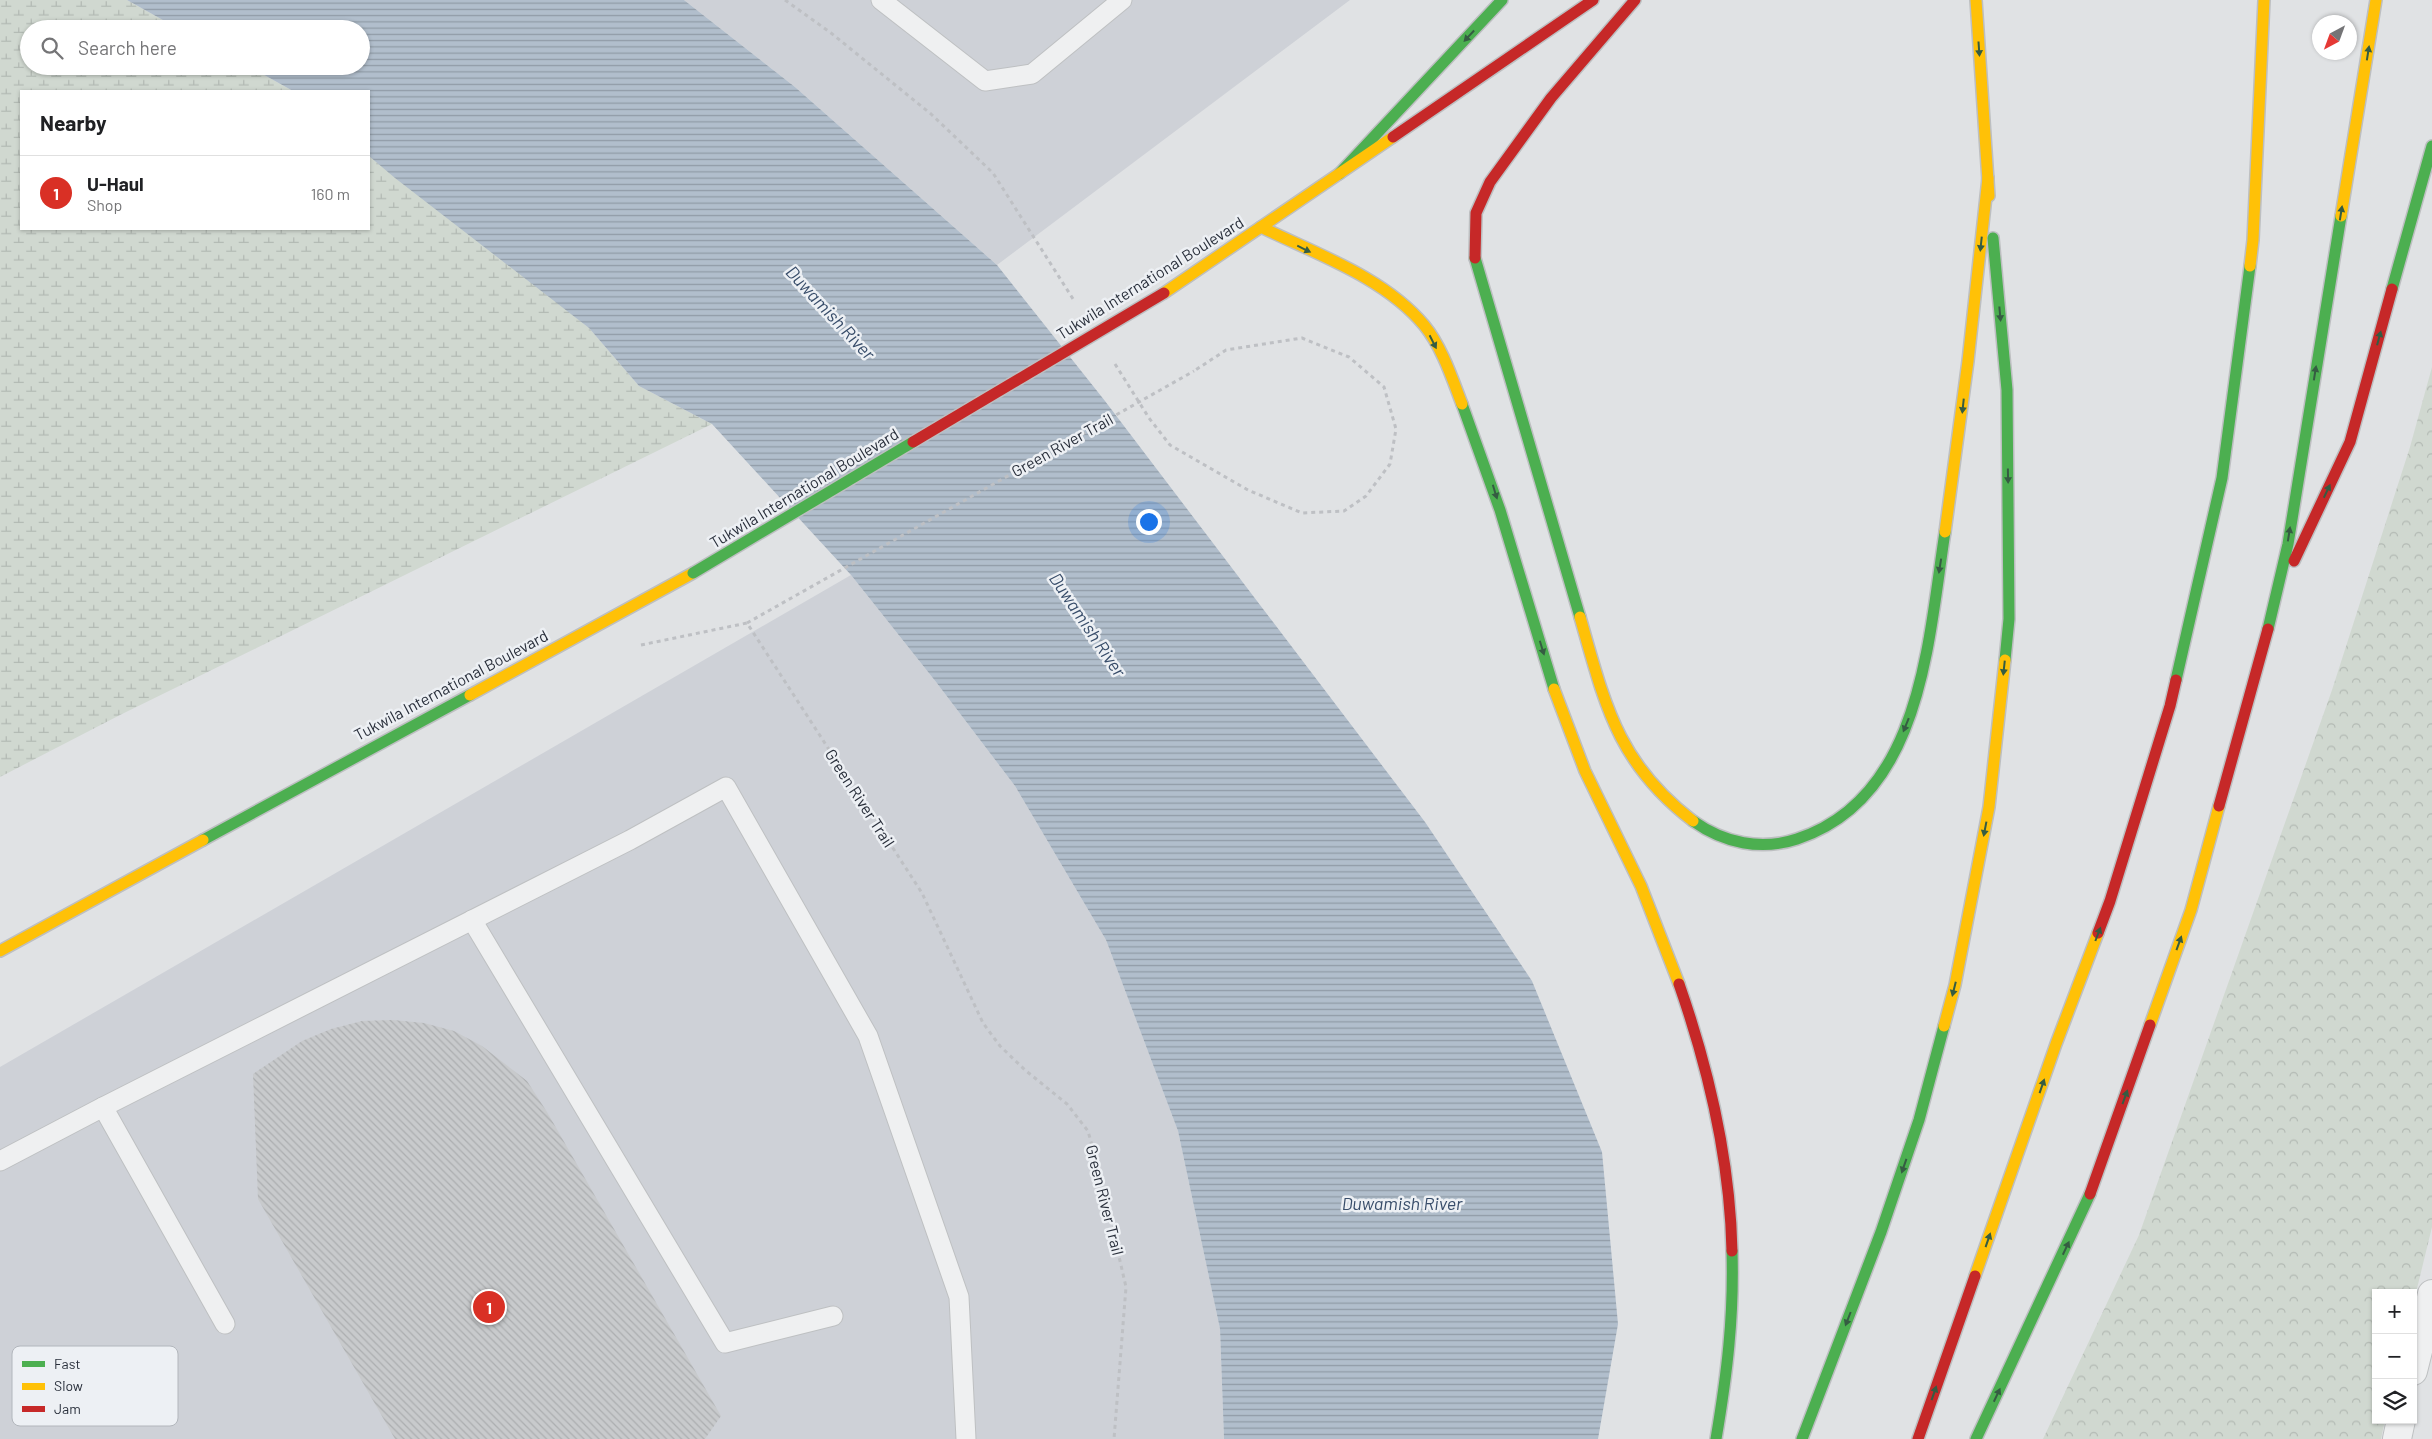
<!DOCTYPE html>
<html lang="en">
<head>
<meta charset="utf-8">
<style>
	:root { --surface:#fff; --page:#f6f6f6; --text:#202124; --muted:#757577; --line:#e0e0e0; --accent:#d93025 }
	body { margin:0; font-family:Barlow,sans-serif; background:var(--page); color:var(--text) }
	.controls { position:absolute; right:15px; bottom:15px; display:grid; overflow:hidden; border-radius:0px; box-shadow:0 1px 4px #0004 }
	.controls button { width:45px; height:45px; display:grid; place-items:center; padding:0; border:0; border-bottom:1px solid var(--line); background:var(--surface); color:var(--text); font:25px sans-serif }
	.compass { position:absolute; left:2312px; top:15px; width:45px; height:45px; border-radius:50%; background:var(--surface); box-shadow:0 1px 4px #0004; rotate:221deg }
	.you { position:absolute; left:1148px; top:521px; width:18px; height:18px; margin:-12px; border:4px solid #fff; border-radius:50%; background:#1a73e8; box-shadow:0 0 0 8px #1a73e833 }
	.badge { display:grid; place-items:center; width:32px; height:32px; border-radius:50%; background:var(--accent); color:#fff; font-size:16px; font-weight:700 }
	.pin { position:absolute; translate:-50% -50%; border:2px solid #fff; box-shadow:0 1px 5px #0006 }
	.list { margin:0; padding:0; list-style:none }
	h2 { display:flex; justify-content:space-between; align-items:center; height:65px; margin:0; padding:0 20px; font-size:21px }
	h2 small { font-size:16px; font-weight:400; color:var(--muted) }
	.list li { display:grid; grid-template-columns:32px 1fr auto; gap:15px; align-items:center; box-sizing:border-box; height:75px; padding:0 20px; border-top:1px solid var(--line) }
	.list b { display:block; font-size:19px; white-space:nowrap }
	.list p { margin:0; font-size:16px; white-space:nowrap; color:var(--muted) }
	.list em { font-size:16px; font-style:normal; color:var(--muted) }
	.icon { flex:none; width:28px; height:28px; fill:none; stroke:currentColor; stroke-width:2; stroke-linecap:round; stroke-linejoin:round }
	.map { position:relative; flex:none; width:2432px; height:1439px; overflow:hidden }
	.search { position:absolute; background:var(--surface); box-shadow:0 1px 4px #0004; left:20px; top:20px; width:350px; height:55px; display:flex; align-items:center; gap:12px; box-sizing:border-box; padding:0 18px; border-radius:28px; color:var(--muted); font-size:19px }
	.panel { position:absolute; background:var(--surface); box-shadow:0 1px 4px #0004; left:20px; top:90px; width:350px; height:140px; border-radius:0px }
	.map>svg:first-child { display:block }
	.built { fill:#ced1d7 }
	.forest { fill:url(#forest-crowns) }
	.wetland { fill:url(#wetland-marsh) }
	.water { fill:url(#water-rules) }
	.building { fill:url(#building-back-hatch) }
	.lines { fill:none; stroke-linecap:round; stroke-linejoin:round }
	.lane-casing { stroke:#bec0c2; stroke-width:21 }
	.street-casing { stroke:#bec0c2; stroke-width:30 }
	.fast-casing { stroke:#bdbfc1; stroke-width:14 }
	.slow-casing { stroke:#bdbfc1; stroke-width:14 }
	.jam-casing { stroke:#bdbfc1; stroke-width:14 }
	.path { stroke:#bec0c4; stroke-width:3; stroke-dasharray:4 4; stroke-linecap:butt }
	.lane { stroke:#eff0f1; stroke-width:19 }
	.street { stroke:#eff0f1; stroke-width:28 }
	.fast { stroke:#4caf50; stroke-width:11 }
	.slow { stroke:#ffc107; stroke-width:11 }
	.jam { stroke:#c62828; stroke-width:11 }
	.fast-bridge-casing { stroke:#bdbfc1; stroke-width:14; stroke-linecap:butt }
	.jam-bridge-casing { stroke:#bdbfc1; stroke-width:14; stroke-linecap:butt }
	.path-bridge { stroke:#bec0c4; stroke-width:3; stroke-dasharray:4 4; stroke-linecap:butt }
	.fast-bridge { stroke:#4caf50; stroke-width:11 }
	.jam-bridge { stroke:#c62828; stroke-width:11 }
	.oneway { fill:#355c42 }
	.labels { text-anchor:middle; stroke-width:5; stroke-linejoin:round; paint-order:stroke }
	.street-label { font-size:16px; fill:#292f3b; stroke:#edf0f4 }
	.water-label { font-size:18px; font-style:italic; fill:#384d6a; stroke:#edf0f4 }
	.key { fill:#edf0f4; stroke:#b2b6bc; stroke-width:1 }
	.key-label { font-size:14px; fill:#292f3b }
</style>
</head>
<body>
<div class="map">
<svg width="2432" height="1439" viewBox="0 0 2432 1439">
	<defs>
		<pattern id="forest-crowns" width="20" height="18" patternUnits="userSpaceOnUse" patternTransform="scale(1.25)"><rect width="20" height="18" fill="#d0d8d0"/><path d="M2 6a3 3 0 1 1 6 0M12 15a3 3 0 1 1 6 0" fill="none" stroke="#b3bab4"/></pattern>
		<pattern id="wetland-marsh" width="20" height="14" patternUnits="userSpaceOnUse" patternTransform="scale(1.25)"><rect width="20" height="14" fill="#d0d8d0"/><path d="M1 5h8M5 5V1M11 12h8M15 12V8" fill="none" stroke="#b3bab4"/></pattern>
		<pattern id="water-rules" width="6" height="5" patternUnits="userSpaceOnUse" patternTransform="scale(1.25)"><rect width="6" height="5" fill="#b1becc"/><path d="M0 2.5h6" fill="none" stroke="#909ba7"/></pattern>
		<pattern id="building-back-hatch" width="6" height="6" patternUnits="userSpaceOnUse" patternTransform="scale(1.25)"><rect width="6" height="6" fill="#c8cacc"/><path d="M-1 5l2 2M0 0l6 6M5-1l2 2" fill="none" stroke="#acaeb0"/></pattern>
	</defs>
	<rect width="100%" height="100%" fill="#e0e2e4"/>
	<g class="built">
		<path d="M684 0H1350L997 265 795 87Z"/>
		<path d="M851 575 936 682 1015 786 1106 940 1178 1131 1220 1329 1224 1439H0V1067Z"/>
	</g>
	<path class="forest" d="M2432 367V1227L2413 1305V1293H2376V1420H2385L2381 1439H2043L2139 1235 2332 690 2410 447Z"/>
	<path class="wetland" d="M0 0H127L179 29H29V66H248L293 91H21V229H369V151L589 328 639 386 712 424 120 715 0 777Z"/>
	<path class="water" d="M127 0H684L795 87 997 265 1105 401 1425 822 1532 981 1602 1152 1618 1324 1598 1439H1224L1220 1329 1178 1131 1106 940 1015 786 936 682 851 575 712 424 639 386 589 328 395 178 369 156V91H293L248 66H361V29H179Z"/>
	<path class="building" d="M393 1020 424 1023 454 1031 482 1046 527 1081 547 1112 721 1416 705 1439H395L258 1199 253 1074 302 1041 331 1029 362 1021Z"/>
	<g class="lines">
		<g class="lane-casing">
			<g id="lane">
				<path d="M881 0 985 81 1032 74 1122 0"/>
				<path d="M472 920 725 1343 833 1316"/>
				<path d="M0 1161 103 1107"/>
				<path d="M225 1324 103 1107 630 840 726 787 868 1036 959 1297 966 1439"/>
			</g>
		</g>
		<g class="street-casing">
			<g id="street">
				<path d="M2413 1371 2432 1294"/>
				<path d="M2397 1439 2401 1420"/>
			</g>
		</g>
		<g class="fast-casing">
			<g id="fast">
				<path d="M1339 174 1502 0"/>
				<path d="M1993 238 2007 390 2009 619 2005 660"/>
				<path d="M1475 258 1580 617"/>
				<path d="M2392 289 2432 146"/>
				<path d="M1462 404 1500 510 1554 689"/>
				<path d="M2268 629 2288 544 2341 216"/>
				<path d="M2176 680 2222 478 2250 266"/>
				<path d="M1693 821C1724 843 1761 851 1797 839 1922 798 1928 641 1945 532"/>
				<path d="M203 840 470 695"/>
				<path d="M1716 1439C1727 1374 1734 1317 1732 1251"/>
				<path d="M1802 1439 1881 1232 1919 1120 1944 1026"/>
				<path d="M1976 1439 2090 1194"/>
			</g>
		</g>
		<g class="slow-casing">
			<g id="slow">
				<path d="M1976 0 1989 196"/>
				<path d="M2341 216 2376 0"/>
				<path d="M1261 227C1316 254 1384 277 1424 325 1442 347 1452 378 1462 404"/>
				<path d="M2250 266 2253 240 2264 0"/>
				<path d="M1164 293 1393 137"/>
				<path d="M1945 532 1968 361 1988 178"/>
				<path d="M1580 617C1605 704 1617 763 1693 821"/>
				<path d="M1554 689 1585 771 1641 886 1679 984"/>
				<path d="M470 695 693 573"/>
				<path d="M0 951 203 840"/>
				<path d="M2150 1025 2191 910 2219 806"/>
				<path d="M1944 1026 1955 985 1989 807 2005 660"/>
				<path d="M1975 1276 2056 1044 2098 933"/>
			</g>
		</g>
		<g class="jam-casing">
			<g id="jam">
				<path d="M1393 137 1593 0"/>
				<path d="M1475 258 1476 213 1490 182 1551 98 1635 0"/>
				<path d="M2294 561 2350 442 2392 289"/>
				<path d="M2219 806 2268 629"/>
				<path d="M2098 933 2110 901 2170 706 2176 680"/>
				<path d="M1679 984C1709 1070 1730 1160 1732 1251"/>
				<path d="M2090 1194 2150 1025"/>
				<path d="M1918 1439 1975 1276"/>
			</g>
		</g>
		<g class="path">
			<path d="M785 0 831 33 931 114 993 173 1075 302"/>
			<path d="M1115 364 1149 418 1170 445 1248 490 1302 513 1344 511 1366 496 1390 464 1396 429 1384 387 1349 357 1302 338 1226 350 1194 371"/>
			<path d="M641 645 747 623 922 893 983 1023 1000 1046 1025 1070 1067 1104 1088 1131 1100 1174 1126 1287 1114 1439"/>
		</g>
		<use href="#lane" class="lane"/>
		<use href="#street" class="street"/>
		<use href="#fast" class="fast"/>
		<use href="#slow" class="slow"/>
		<use href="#jam" class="jam"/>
		<g class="fast-bridge-casing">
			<path id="fast-bridge" d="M693 573 913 442"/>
		</g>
		<g class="jam-bridge-casing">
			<path id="jam-bridge" d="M913 442 1164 293"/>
		</g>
		<path class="path-bridge" d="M747 623 1194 371"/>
		<use href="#fast-bridge" class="fast-bridge"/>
		<use href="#jam-bridge" class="jam-bridge"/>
	</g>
	<defs><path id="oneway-solid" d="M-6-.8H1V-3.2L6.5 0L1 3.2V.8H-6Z" transform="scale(1.25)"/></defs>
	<g class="oneway">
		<use href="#oneway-solid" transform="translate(1469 36) rotate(133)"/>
		<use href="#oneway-solid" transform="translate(1979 49) rotate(86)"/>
		<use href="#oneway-solid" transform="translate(2368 53) rotate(-81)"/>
		<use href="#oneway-solid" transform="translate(2341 213) rotate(-81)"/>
		<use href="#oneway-solid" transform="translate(1981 244) rotate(96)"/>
		<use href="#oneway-solid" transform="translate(1304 249) rotate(26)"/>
		<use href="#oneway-solid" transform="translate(2000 314) rotate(85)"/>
		<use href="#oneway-solid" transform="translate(2379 338) rotate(-75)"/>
		<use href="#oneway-solid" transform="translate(1433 342) rotate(63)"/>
		<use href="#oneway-solid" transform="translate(2315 373) rotate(-81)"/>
		<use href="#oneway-solid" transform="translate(1963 406) rotate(96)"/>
		<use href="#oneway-solid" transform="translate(2008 476) rotate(89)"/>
		<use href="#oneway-solid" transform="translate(2327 491) rotate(-65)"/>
		<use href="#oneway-solid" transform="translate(1495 492) rotate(73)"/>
		<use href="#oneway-solid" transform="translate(2289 534) rotate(-81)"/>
		<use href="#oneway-solid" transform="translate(1940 566) rotate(99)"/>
		<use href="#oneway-solid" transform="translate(1542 648) rotate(73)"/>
		<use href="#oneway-solid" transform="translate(2004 668) rotate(96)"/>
		<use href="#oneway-solid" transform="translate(1906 725) rotate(112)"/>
		<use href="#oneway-solid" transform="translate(1985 829) rotate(101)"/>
		<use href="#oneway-solid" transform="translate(2098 934) rotate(-69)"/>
		<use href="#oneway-solid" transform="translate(2179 943) rotate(-70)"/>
		<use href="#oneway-solid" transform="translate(1954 989) rotate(104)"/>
		<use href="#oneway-solid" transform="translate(2042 1086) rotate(-71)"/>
		<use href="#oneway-solid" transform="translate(2125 1097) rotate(-70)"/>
		<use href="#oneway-solid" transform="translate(1904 1166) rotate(109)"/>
		<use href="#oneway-solid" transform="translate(1988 1240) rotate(-71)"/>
		<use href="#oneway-solid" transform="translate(2066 1248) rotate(-65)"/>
		<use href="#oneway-solid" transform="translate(1848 1319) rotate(111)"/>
		<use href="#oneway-solid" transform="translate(1934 1393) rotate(-71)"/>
		<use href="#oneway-solid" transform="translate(1997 1395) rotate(-65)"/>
	</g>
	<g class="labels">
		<g class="street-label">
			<text transform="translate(1150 278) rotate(-32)" y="6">Tukwila International Boulevard</text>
			<text transform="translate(1062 445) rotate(-29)" y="6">Green River Trail</text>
			<text transform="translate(804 488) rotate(-31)" y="6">Tukwila International Boulevard</text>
			<text transform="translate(451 685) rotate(-28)" y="6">Tukwila International Boulevard</text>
			<text transform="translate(860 798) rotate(57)" y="6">Green River Trail</text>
			<text transform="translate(1105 1200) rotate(76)" y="6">Green River Trail</text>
		</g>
		<g class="water-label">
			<text transform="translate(830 313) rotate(47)" y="6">Duwamish River</text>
			<text transform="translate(1087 625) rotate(56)" y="6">Duwamish River</text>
			<text x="1402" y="1210">Duwamish River</text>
		</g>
	</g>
	<rect x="12" y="1346" width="166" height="80" rx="8" class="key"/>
	<rect x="22" y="1361" width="23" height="6" fill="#4caf50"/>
	<rect x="22" y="1383" width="23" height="7" fill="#ffc107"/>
	<rect x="22" y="1406" width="23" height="6" fill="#c62828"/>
	<g class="key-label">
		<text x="54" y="1369">Fast</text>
		<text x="54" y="1391">Slow</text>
		<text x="54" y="1414">Jam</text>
	</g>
</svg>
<div class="controls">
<button>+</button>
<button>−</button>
<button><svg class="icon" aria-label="layers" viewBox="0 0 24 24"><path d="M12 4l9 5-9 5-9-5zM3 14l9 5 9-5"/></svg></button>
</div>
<svg class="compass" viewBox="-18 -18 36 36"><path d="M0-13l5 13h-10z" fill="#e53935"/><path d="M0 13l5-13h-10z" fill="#757577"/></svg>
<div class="you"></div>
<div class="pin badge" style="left:489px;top:1307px">1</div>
<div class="search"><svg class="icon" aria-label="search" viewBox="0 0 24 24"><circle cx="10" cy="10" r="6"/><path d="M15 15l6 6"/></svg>Search here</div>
<section class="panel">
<h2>Nearby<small></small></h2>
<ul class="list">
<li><span class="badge">1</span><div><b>U-Haul</b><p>Shop</p></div><em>160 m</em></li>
</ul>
</section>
</div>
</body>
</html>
